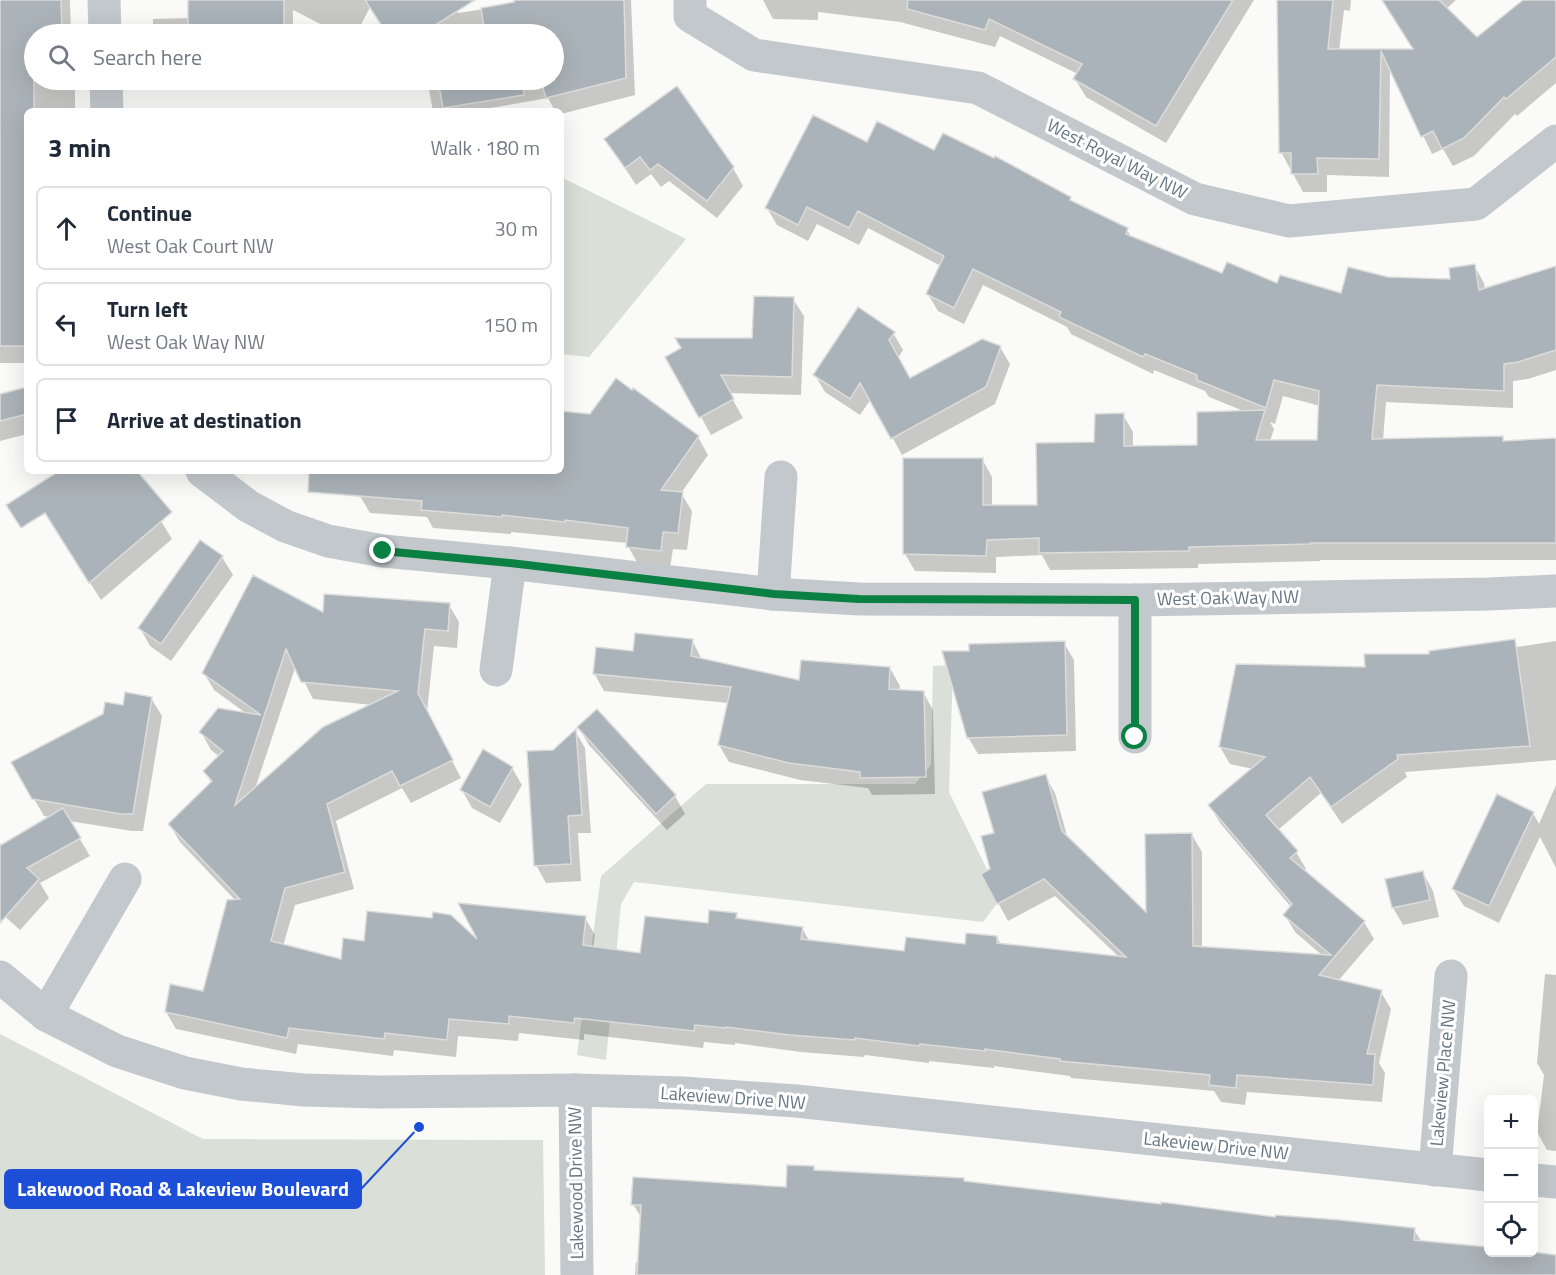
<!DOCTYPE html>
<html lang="en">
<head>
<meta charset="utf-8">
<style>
	:root { --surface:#fff; --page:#f2f2f3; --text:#1f2937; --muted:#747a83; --line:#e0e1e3 }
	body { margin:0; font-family:"Titillium Web",sans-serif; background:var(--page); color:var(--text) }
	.controls { position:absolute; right:18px; bottom:18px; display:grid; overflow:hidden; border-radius:9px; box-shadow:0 6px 24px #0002 }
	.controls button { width:54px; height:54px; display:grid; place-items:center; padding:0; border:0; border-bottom:2px solid var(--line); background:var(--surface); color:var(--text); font:30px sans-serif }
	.stop { position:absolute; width:18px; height:18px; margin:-14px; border:4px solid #0b8043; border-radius:50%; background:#fff }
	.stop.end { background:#0b8043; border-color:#fff; box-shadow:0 2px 6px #0008 }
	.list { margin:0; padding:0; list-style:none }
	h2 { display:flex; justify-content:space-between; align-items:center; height:78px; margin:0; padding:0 24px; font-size:26px }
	h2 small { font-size:20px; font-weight:400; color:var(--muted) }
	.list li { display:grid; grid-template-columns:39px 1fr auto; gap:18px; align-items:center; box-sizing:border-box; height:84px; margin:0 12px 12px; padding:0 12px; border:2px solid var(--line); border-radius:9px }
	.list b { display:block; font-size:22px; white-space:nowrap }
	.list p { margin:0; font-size:20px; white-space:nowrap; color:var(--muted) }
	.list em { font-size:20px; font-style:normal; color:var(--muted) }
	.icon { flex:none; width:33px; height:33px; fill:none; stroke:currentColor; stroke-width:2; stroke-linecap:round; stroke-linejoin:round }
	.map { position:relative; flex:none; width:1556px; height:1275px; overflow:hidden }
	.search { position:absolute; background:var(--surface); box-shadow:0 6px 24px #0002; left:24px; top:24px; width:540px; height:66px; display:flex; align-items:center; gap:15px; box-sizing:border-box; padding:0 21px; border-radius:33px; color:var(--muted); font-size:22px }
	.panel { position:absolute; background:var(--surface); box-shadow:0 6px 24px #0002; left:24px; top:108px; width:540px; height:366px; border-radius:9px }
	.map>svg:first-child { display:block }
	.green { fill:#dadfd7 }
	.shadow { fill:#0003; fill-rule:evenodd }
	.building { fill:#aab3b9; stroke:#dcdcda; stroke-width:1.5; fill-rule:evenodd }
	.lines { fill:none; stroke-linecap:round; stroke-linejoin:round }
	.minor { stroke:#c3c8cc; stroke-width:33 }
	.route { stroke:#0b8043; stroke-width:8 }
	.labels { text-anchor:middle; stroke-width:6; stroke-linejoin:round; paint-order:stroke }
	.street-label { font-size:18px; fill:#657683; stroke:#fff }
	.leader { fill:none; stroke:#1d4ed8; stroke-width:2 }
	.callout-dot { fill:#1d4ed8; stroke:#fff; stroke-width:2 }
	.callout { fill:#1d4ed8; stroke:#1d4ed8; stroke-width:2 }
	.callout-label { font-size:20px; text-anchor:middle; font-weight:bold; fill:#fff }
</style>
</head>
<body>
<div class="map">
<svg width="1556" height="1275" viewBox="0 0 1556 1275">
	<rect width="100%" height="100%" fill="#fafaf8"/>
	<g class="green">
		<path d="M561 177 686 239 589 357 561 354Z"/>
		<path d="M953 665 949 792 1001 898 983 922 634 882 621 904 606 1060 577 1055 601 876 706 784H915L931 765 933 666Z"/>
		<path d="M0 1034 203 1139 543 1140 545 1275H0Z"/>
	</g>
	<g class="shadow">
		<path d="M0 0H70L71 34H34V80H75V111H27V363H0Z"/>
		<path d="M189 0H374L356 34H340L293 10V34H153V19L190 18Z"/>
		<path d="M399 0H450L458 13 516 4V0H631L635 95 561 114V111H555L548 98 485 109V111H433L427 80H554V34H387L376 15Z"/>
		<path d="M763 0H1254L1166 143 1086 97 1075 79 1078 74 1000 36 995 47 900 22 818 12V20L773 19Z"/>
		<path d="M1278 0H1351L1350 11 1344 10 1339 51H1380L1386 61 1398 51H1415L1383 0H1456L1443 12 1477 39 1526 0H1548L1556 10V83L1517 116 1515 114 1474 156 1453 166 1443 149 1432 154 1390 68 1389 177 1327 175V192H1303L1281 152Z"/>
		<path d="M606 139 733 168 743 186 717 218 669 181 661 187 651 174 636 185Z"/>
		<path d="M868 144 935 152 1070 198 1073 203 1127 230 1132 238 1223 275 1278 285 1342 295 1388 279 1452 280 1474 265 1484 283 1485 290 1556 268V370L1528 379 1513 381V408L1386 402 1383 440 1502 437 1505 442 1556 439V560H1320V561L1198 564V568L1050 570 1042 555 996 557V573L915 571 905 554 982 459 992 477V507H1038L1123 415 1133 432V448L1198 446 1246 412 1209 397 1205 391 1154 370 1153 374 1071 334 1067 327 983 285 964 324 938 311 928 294 941 266 868 228 859 245 817 224 808 241 777 225 767 208ZM1283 396 1320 406 1319 441H1270L1274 429 1270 422 1275 424Z"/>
		<path d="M793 299 804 316 801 395 729 393 743 418 711 435 668 357 754 340Z"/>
		<path d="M893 333 903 350 898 358 910 380 1000 347 1010 364 995 404 902 455 871 399 860 415 825 392 815 375Z"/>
		<path d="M27 388V434L0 441V395Z"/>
		<path d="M634 391 698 437 708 455 681 493 692 511 687 550 673 549 670 568 638 564 628 546V543L511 532V534L433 528 427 517 370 513 360 496 362 471H561V413L590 416Z"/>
		<path d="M62 471H130L172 539 101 600 47 515Z"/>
		<path d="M201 542 222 557 233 575 171 661 150 646 140 628Z"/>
		<path d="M449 605 459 622 457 648 434 646 427 712 461 778 411 803 402 788 336 821 354 889 295 905 283 946 342 961 365 942 481 946 585 918 595 935 593 948 642 955 736 914 739 920 802 928 810 942 905 953 966 946 997 937 1001 945 1120 958 1055 896 1008 921 983 875 992 870 995 834 1045 776 1055 793 1068 839 1148 915 1192 835 1202 852V949L1323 956 1295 932 1285 915 1291 907 1220 823 1210 806 1253 769 1230 764 1220 747 1366 669 1514 641 1517 647 1556 641V760L1405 772 1407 777 1342 824 1321 793 1278 830 1296 852 1306 869 1304 872 1364 922 1374 939 1338 981 1381 992 1391 1009 1379 1063 1385 1073 1382 1102 1247 1092 1245 1105 1221 1102 1214 1091 1071 1078 1070 1076 994 1066V1068L929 1061V1063L865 1055 864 1057 801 1052 735 1043V1045L704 1042 703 1048 584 1034V1040L519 1033 518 1041 458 1036 456 1057 394 1050 393 1056 298 1044 296 1054 176 1029 166 1012 204 992 236 901 180 842 170 825 212 784 205 772 220 757 211 750 201 732 247 714 214 690 204 673 324 614ZM296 665 313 699 373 705 255 789Z"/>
		<path d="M692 640 702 660 800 682 890 668 900 686 899 691 923 692 933 710 935 794 872 795 868 788 800 780 729 762 719 745 729 703 604 691 594 673 634 652Z"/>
		<path d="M1064 643 1074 660 1076 751 978 754 968 737 971 652Z"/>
		<path d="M151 698 162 716 143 831H132L69 821 90 856 40 883 49 898 20 930 0 912V846L50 817 44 816 13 763 124 707Z"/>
		<path d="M579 728 675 796 685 814 667 830 589 745Z"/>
		<path d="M575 731 585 748 591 833H578L581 881 546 883 536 865 554 751Z"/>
		<path d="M512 768 522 785 500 823 472 808 462 790Z"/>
		<path d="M1556 785V868L1540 837 1499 923 1464 906 1453 889 1533 813 1539 824Z"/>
		<path d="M1423 873 1433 891 1439 917 1403 925 1393 908Z"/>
		<path d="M1545 974 1556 975V1151L1547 1150 1537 1132 1544 1075 1537 1063Z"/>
		<path d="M814 1167 816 1172 963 1179 965 1183 1277 1218 1414 1230 1422 1242 1488 1249V1252L1556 1256V1275H635L636 1262H639L642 1219 633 1204 787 1189Z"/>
	</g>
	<g class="building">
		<path d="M0 0H61L62 34H34V111H27V346H0Z"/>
		<rect x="188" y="0" width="96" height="34"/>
		<path d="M365 0H475L421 34H387Z"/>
		<path d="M514 0H624L626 78 546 98 541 81 523 84 524 95 443 108 438 80H554V34H485L481 8 514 2Z"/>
		<path d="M908 0H1233L1156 126 1073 79 1082 64 989 19 985 30 907 9Z"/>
		<path d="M1277 0H1333L1328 49H1413L1382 0H1439L1477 37 1523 0H1556V57L1506 99 1504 97 1464 138 1442 149 1433 131 1421 137 1381 51 1379 159 1317 158 1318 174H1291V153H1279Z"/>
		<path d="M677 86 734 167 707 201 658 164 650 170 640 157 625 168 604 139Z"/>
		<path d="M813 115 867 142 877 121 934 150 943 133 994 158 995 156 1071 197 1070 200 1128 228 1126 234 1222 273 1227 262 1277 283 1280 275 1341 293 1348 267 1388 277 1450 279 1449 268 1475 264 1479 290 1556 266V350L1518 362 1504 364V391L1377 385 1372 439 1503 436V441L1556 438V543H1310V544L1189 547V551L1039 553V538L987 540 986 556 903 554V458H983V505H1037L1036 443 1094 442 1095 414 1124 413V446L1197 445V412L1265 410 1256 440H1317L1319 391 1274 380 1266 408 1197 380V375L1145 354 1143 357 1059 317 1061 312 973 269 954 308 926 294 944 256 858 211 849 228 807 207 798 225 765 208Z"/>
		<path d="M754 296 794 297 792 377 721 375 734 399 699 418 665 357 681 348 675 338H752Z"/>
		<path d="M858 307 895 332 889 340 910 378 982 339 1001 346 986 387 891 439 860 383 850 399 813 375Z"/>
		<path d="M616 378 632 390 633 388 699 436 661 490 683 492 678 533 663 532 661 551 626 547 628 528 565 520V522L502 515V517L421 510 422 501 308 492 309 471H561V411L590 414Z"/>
		<path d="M27 387V414L0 421V394Z"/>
		<path d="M59 471H137L172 512 89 583 45 513 21 528 6 505Z"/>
		<path d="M200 540 223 556 161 644 138 628Z"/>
		<path d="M253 575 323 612 324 594 450 603 448 631 425 629 418 693 453 760 400 786 392 771 327 804 345 872 285 888 271 941 341 959 343 938 364 941 367 911 432 918 433 912 451 915 477 939 458 903 586 916 583 945 640 953 645 916 708 923 709 910 737 913 736 918 803 927 801 939 904 951 906 937 965 944 966 933 997 936V943L1126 957 1044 879 997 904 981 874 990 869 981 836 994 833 982 792 1046 774 1062 831 1146 912 1145 834 1192 833 1193 946 1331 955 1283 915 1292 904 1208 805 1265 757 1219 747 1236 664 1365 667 1364 654H1429V651L1515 639 1530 746 1397 755 1398 759 1331 807 1310 777 1266 815 1298 851 1290 858 1365 921 1319 975 1382 990 1367 1054H1375L1373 1085 1237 1075 1236 1088 1209 1085 1210 1075 1060 1061V1059L985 1049V1051L920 1044 919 1046 855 1038V1040L790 1035 726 1027V1028L695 1025 694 1031 575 1018 574 1023 509 1016V1024L449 1019 447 1040 385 1033 384 1039 289 1028 287 1038 165 1012 170 984 203 991 227 900 240 899 168 824 212 781 203 771 223 751 199 732 218 708 261 715 202 673ZM286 649 301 682 398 691 323 727 235 805Z"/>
		<path d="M635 633 693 639 691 656 799 680 801 660 890 667 889 689 924 691 926 777 860 778V772L789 763 718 745 731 687 593 674 596 647 633 651Z"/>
		<path d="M1065 641 1067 735 967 738 942 651H969V644Z"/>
		<path d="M125 692 152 697 133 814H121L32 799 11 762 103 714 105 702 123 705Z"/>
		<path d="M597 709 676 795 656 814 577 727Z"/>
		<path d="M576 729 582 815 568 816 571 864 534 866 527 751 553 750Z"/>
		<path d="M483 749 513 767 490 807 460 790Z"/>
		<path d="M1497 794 1534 812 1489 906 1452 889Z"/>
		<path d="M63 808 81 838 27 868 39 879 0 923V844L1 845Z"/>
		<path d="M1423 871 1430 900 1392 908 1385 879Z"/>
		<path d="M787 1165 814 1166V1170L964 1178V1181L1161 1204V1202L1275 1217 1276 1215 1340 1220 1415 1228 1414 1240 1488 1247V1252H1533L1556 1255V1275H637L641 1205H631L633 1177 786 1187Z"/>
	</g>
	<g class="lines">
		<g class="minor">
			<path d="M104 0 105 34"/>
			<path d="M690 0V16L754 55 978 88 1195 199 1289 221 1476 204 1556 141"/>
			<path d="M106 80 107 111"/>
			<path d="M202 471 248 506 285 526 328 541 383 551 510 563 773 594 859 599 1135 600 1489 594 1556 591"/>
			<path d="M773 594 781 477"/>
			<path d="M1135 600V737"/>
			<path d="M496 670 510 563"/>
			<path d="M0 977 46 1015 117 1051 185 1073 241 1084 304 1090 378 1092 575 1090 683 1093 796 1101 1488 1175"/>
			<path d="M46 1015 125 879"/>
			<path d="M575 1090 577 1275"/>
			<path d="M1435 1170 1451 976"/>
			<path d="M1534 1180 1556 1182"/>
		</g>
	</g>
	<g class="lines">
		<path class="route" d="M383 551 510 563 774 594 859 599 1135 600V737"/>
	</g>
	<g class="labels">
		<g class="street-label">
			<text transform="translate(1117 159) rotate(27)" y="6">West Royal Way NW</text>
			<text transform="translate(1228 598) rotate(-1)" y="6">West Oak Way NW</text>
			<text transform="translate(1443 1073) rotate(-85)" y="6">Lakeview Place NW</text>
			<text transform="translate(733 1098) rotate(4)" y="6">Lakeview Drive NW</text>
			<text transform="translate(1216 1146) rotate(6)" y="6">Lakeview Drive NW</text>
			<text transform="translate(576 1183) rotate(-91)" y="6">Lakewood Drive NW</text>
		</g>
	</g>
	<path class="leader" d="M419 1127L361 1189"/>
	<circle class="callout-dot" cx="419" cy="1127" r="6"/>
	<rect class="callout" x="5" y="1170" width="356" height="38" rx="6"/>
	<g class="callout-label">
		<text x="183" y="1196">Lakewood Road &amp; Lakeview Boulevard</text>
	</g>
</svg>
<div class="controls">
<button>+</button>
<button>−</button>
<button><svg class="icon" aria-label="locate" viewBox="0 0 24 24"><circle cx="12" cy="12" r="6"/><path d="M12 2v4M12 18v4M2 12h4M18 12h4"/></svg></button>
</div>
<div class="stop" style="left:1135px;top:737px"></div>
<div class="stop end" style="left:383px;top:551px"></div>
<div class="search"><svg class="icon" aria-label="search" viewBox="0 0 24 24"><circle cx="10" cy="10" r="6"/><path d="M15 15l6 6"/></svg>Search here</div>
<section class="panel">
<h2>3 min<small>Walk · 180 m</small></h2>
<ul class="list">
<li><svg class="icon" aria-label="ahead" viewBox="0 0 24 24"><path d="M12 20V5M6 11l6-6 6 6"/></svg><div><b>Continue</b><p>West Oak Court NW</p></div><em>30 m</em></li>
<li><svg class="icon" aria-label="left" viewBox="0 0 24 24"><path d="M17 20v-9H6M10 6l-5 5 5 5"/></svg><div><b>Turn left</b><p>West Oak Way NW</p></div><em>150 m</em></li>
<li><svg class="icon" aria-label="arrive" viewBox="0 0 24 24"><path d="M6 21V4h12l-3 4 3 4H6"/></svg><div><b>Arrive at destination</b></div></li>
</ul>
</section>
</div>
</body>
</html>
